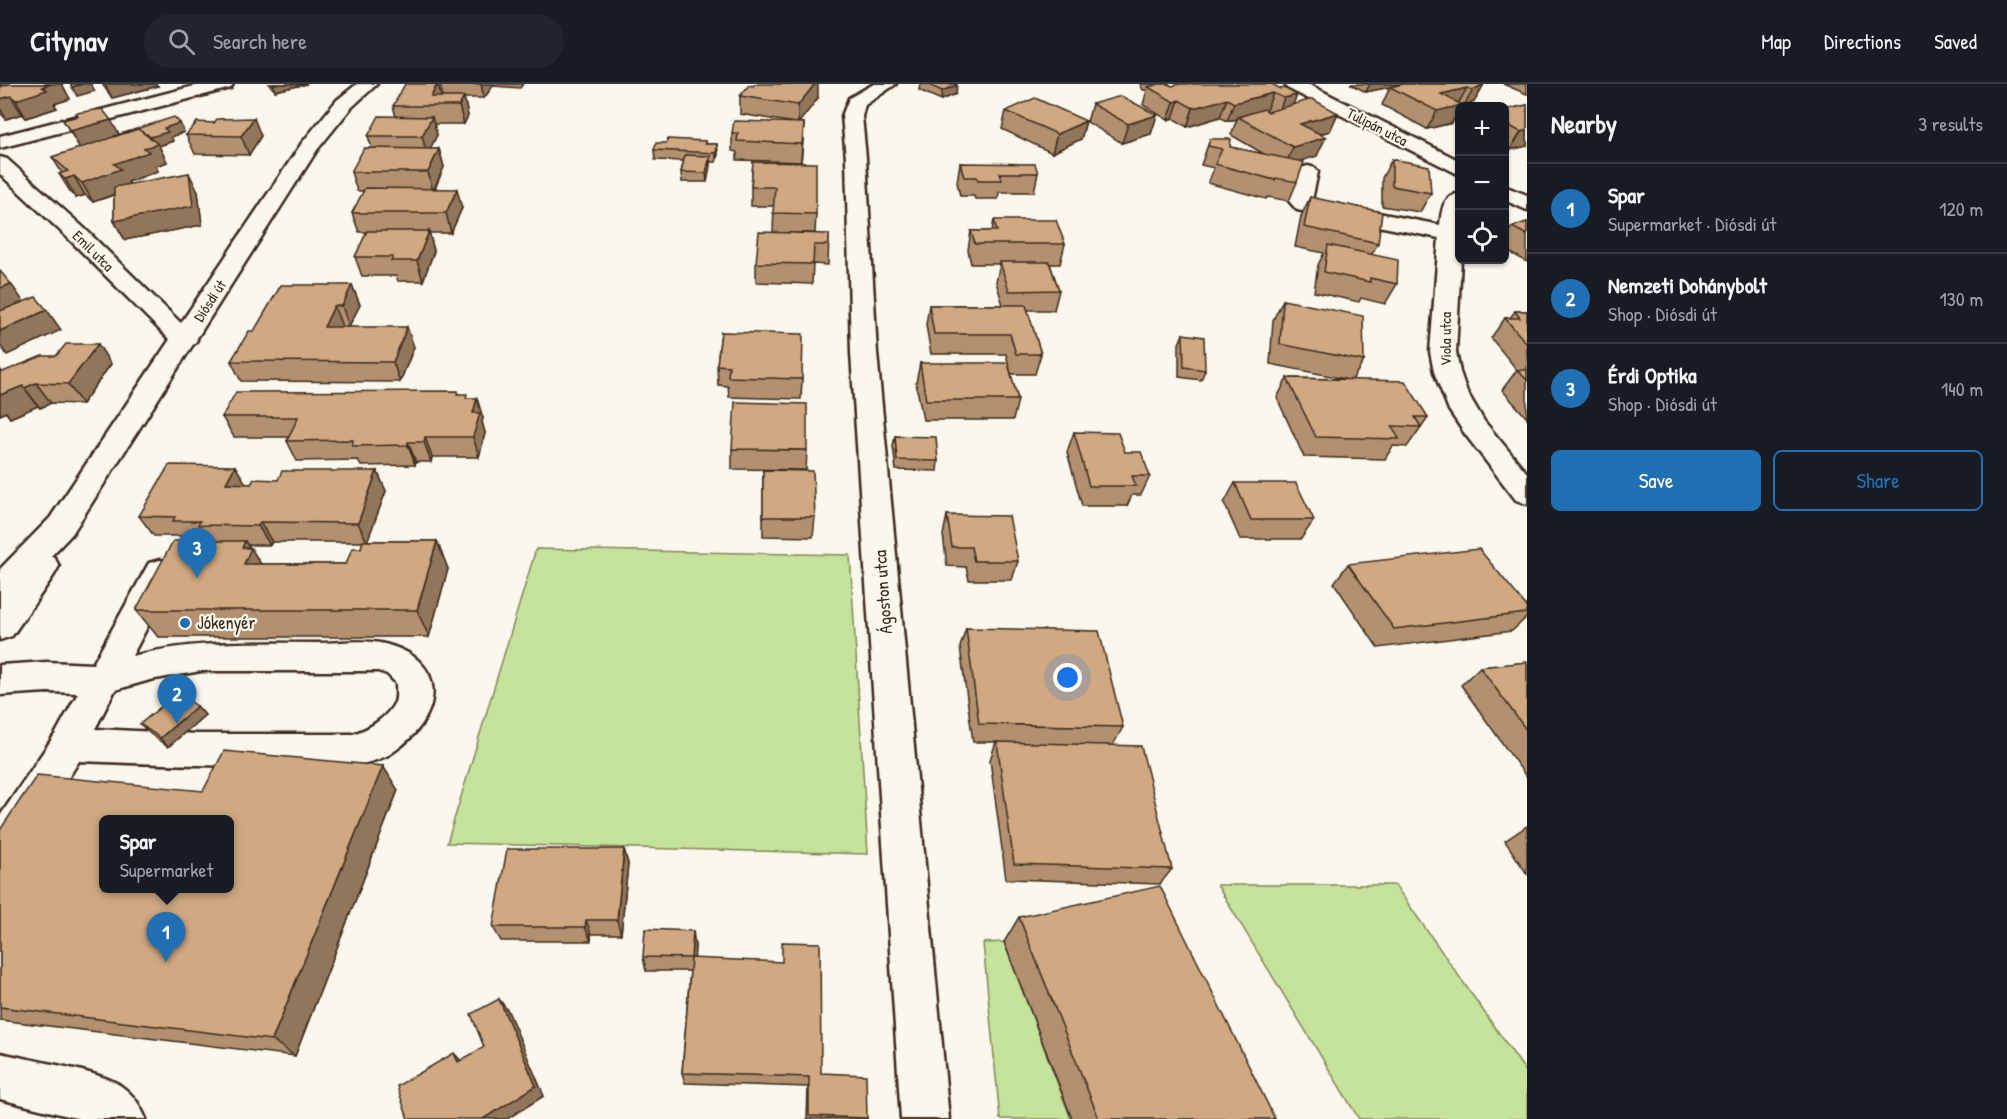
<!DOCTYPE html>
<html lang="en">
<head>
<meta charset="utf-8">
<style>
	:root { --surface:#171b24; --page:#20242c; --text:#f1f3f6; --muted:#9ea1a6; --line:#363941; --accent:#1f6fb2 }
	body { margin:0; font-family:"Patrick Hand",sans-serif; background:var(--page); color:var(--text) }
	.controls { position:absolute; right:18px; top:18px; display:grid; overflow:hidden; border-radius:9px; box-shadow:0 2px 4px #0004 }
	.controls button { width:54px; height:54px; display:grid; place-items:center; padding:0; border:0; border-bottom:2px solid var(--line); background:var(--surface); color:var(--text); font:30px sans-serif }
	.you { position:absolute; left:1068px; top:594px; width:21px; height:21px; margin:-15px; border:4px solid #fff; border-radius:50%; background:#1a73e8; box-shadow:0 0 0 9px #1a73e833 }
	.badge { display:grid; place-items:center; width:39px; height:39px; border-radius:50%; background:var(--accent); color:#fff; font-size:20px; font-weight:700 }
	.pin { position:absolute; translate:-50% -50px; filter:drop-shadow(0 2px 3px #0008) }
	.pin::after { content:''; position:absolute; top:32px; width:21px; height:18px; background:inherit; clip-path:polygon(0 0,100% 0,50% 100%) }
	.popup { position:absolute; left:99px; top:731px; width:135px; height:78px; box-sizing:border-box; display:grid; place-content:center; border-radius:9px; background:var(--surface); filter:drop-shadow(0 2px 4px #0005); font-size:20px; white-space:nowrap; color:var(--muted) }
	.popup b { font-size:22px; color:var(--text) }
	.popup::after { content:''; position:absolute; left:50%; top:100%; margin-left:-12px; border:12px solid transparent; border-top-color:var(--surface) }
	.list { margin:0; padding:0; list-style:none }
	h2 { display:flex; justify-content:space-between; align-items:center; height:78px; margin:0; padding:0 24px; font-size:26px }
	h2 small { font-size:20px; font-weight:400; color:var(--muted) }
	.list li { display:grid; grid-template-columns:39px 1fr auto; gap:18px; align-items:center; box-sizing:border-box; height:90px; padding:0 24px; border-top:2px solid var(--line) }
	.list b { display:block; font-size:22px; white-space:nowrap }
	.list p { margin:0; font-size:20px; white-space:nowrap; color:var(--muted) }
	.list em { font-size:20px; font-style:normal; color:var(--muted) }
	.actions { display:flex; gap:12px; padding:18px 24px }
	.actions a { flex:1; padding:14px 0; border:2px solid var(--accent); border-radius:9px; text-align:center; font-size:21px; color:var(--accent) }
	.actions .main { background:var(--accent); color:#fff }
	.icon { flex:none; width:33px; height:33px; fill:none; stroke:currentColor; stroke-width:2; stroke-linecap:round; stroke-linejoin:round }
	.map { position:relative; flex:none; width:1527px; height:1035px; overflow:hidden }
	header { display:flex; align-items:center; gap:36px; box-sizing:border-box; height:84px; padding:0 30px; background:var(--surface); border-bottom:2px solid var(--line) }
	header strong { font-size:28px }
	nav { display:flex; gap:33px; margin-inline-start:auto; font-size:21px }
	.search { width:420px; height:54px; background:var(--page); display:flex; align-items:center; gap:15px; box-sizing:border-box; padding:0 21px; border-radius:33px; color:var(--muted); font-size:22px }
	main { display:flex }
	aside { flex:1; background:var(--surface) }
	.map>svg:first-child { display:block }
	.green { fill:#c5e39a; stroke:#80865c; stroke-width:1.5 }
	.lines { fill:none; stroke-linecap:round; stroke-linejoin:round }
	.minor-casing { stroke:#3b2a1e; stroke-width:5 }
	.major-casing { stroke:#3b2a1e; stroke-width:5 }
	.minor { fill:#fbf7ec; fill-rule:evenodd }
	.major { fill:#fbf7ec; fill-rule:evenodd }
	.wall { fill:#b39170; stroke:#3b2a1e; stroke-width:1.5; fill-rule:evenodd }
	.shaded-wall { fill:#92765b; stroke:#3b2a1e; stroke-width:1.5 }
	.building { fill:#d0a982; stroke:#3b2a1e; stroke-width:1.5; fill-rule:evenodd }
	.poi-dot { fill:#1f6fb2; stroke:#fbf7ec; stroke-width:2 }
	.labels { text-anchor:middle; stroke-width:4.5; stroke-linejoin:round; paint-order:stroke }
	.far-street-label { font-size:15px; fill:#3b2a1e; stroke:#fbf7ec }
	.street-label { font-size:18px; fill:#3b2a1e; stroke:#fbf7ec }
	.poi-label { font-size:18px; fill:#3b2a1e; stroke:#fbf7ec; text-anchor:start }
</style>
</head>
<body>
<header>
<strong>Citynav</strong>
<div class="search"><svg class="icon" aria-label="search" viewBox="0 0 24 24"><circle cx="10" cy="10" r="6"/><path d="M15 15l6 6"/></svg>Search here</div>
<nav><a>Map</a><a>Directions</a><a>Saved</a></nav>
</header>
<main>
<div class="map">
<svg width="1527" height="1035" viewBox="0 0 1527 1035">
	<rect width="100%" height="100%" fill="#fbf7ec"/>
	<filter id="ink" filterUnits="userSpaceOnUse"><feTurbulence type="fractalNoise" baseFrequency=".0167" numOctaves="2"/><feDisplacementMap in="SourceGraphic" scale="12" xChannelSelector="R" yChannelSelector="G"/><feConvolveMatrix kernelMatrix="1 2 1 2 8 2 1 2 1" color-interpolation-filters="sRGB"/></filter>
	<g filter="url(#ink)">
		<g class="green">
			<path d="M536 465 850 471 868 770 447 759Z"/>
			<path d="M1217 801H1395L1527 989V1035H1359Z"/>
			<path d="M1004 858 1071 1035H1000L983 859Z"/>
		</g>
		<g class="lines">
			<g class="minor-casing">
				<g id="minor">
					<path d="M202 0H233L231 4 0 64V52Z"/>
					<path d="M874 0H896L865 21 862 32 866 74 877 269 949 1035H901L851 269 846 74 842 32 849 14Z"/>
					<path d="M1285 0H1308L1460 77V91L1287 4Z"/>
					<path d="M0 73 7 75 84 144 193 251 197 256 193 261 184 264 175 261 68 154 0 90Z"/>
					<path d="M1308 82 1315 84 1318 88 1312 116 1440 141C1442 126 1442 113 1460 109L1461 176 1456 268 1460 288 1467 308 1484 337 1527 389V420L1516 416 1465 350 1449 326 1434 288 1430 268 1439 154 1297 126 1289 117 1301 84Z"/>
					<path d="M1504 102 1527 111V126L1504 116Z"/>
					<path d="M160 476 171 479 176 488 132 572C194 556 254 559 317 559 337 559 361 555 380 559 451 574 445 633 393 668 384 675 366 679 355 682 335 686 304 682 283 682 214 682 147 680 79 677L14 780 0 786V732L56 649 78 609 47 608 0 611V581L47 578 93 580 149 479ZM201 587H378L387 590 396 599C396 605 397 613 395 618 387 634 369 645 353 650H197L95 645 115 606 150 596Z"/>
					<path d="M0 969C26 975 104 988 121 1002 134 1011 140 1021 146 1035H80L0 1015Z"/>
				</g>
			</g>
			<g class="major-casing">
				<path id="major" d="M357 0H377L351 24 317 66 72 450 51 472 54 473 59 482 54 491 12 552 0 556V485L50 434 302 59 337 16Z"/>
			</g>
			<use href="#minor" class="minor"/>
			<use href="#major" class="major"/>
		</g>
		<g class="wall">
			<path d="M0 0H62L70 15 54 20 57 24 26 34 22 30 6 35 0 29Z"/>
			<path d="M102 0H156L158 2 112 14Z"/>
			<path d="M269 0H307L275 7Z"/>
			<path d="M438 0 441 13H443L440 0H523L520 4 493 2 484 14H464L468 32 464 40H434L437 51 430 65H439L444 83 435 105 462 124 451 149H429L434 167 423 197H398L396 192H362L355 173 367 148H359L352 129 364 107H357L351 88 372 65 368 52 396 33 393 22Z"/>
			<path d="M920 0H956V10L941 16 919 6Z"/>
			<path d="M1140 0H1169L1172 2 1281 5 1297 11 1293 21 1338 29 1330 47 1320 50 1317 72 1299 77 1297 98 1289 117 1268 113 1266 115 1208 99 1214 84 1201 81 1210 55 1230 63 1264 70 1231 51 1237 35 1227 37 1220 33 1187 43 1173 34 1168 36 1143 21 1147 6H1143Z"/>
			<path d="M1350 0H1484L1474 18 1466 22H1460V26L1452 39 1427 45 1382 21 1390 3 1366 8Z"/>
			<path d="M1503 0H1527V10Z"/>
			<path d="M740 12 818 14 798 39H804L801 78 737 76V68L732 67V49L795 39 740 30Z"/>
			<path d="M1092 20 1157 31 1151 50 1122 59 1087 38Z"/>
			<path d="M1527 21V62L1510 66 1504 63V26Z"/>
			<path d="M1006 27 1086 37 1081 55 1052 69 1002 45Z"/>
			<path d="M63 36 119 50 180 39 184 48 171 53 173 57 159 62 167 78 156 82 158 87 128 98 129 100 198 108 202 141 125 156 114 137V111L93 118 85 111 76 114 71 109 59 90 62 89 52 73 80 64Z"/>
			<path d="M214 39 261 52 249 71 195 70 186 51Z"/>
			<path d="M705 57V60H717L718 70 716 78H710L707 98H682L681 88 684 77 655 76 654 66 666 59Z"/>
			<path d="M1392 75 1431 109 1420 128 1382 122V94Z"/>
			<path d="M753 78 816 130 815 149H773L774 122H751V103Z"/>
			<path d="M960 79 1038 89 1034 108H999L998 115H975L974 112H960L957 98Z"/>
			<path d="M1310 113 1378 159 1372 170 1397 200 1385 220 1361 214 1359 218 1314 208 1318 181 1324 169 1295 163 1301 132Z"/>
			<path d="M994 136 1065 160 1060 180H1050L1059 206 1054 226H1027L1041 270 1035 290H1011L1018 316 1013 336H923L916 299 920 279 1011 290 1006 270H931L926 241 929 221H1003L996 198 1000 180H971L968 166 971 147H992Z"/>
			<path d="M1527 138V178L1504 165V154L1512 143Z"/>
			<path d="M829 150 828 181 813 180 812 200 756 198V179Z"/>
			<path d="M352 201 360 221 349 242 342 243 414 263 400 298 241 297 231 277 254 247Z"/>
			<path d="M1283 216 1364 277 1352 296 1428 333 1407 363 1393 362 1385 375 1304 373 1277 314 1287 294 1345 295 1270 280 1273 236Z"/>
			<path d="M1515 227H1527V334L1502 306 1517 286 1491 254 1505 234H1510Z"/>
			<path d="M721 248 802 295 801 315 729 313 728 302 718 301 717 281Z"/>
			<path d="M1183 250 1205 286 1201 296 1179 293V260Z"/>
			<path d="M111 280 82 320 51 319 40 324 38 322 10 334 6 328 0 331V285L2 288Z"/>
			<path d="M459 310 468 314 483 334 482 338 485 349 479 373H432L431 378H416L415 381 361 382 358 376 297 377 287 357 289 353H234L222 333Z"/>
			<path d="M1074 348 1125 368 1150 392 1141 411H1132L1127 422H1082L1067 368Z"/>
			<path d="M895 352 938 377 937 387 896 386 893 362Z"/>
			<path d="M732 365 807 366 806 386 732 385Z"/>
			<path d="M763 386 815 433 813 453 763 452Z"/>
			<path d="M377 387 386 407 367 457H437L448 485 429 553H158L136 526 208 457 186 456 184 452H154L139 432 246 400H251L278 396ZM272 458H363L361 464 346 480H261L248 461H270Z"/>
			<path d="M1235 399 1314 436 1301 455H1240L1224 419Z"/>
			<path d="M947 431 1018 477 1012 496H969L966 483 947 482 943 451Z"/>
			<path d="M1348 480 1527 529V533L1512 547 1378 564 1334 499Z"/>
			<path d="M966 544 1123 643 1113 661 1172 785 1160 800 1006 795 990 676 996 658H973L960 563Z"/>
			<path d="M1527 578V694L1461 601 1480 583Z"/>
			<path d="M197 622 205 631 168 663 149 649 140 640Z"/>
			<path d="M398 706 295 972 0 936V746Z"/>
			<path d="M1527 742V790L1505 757Z"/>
			<path d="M624 765 628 780 621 850H591V857H501L493 843Z"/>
			<path d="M1019 833 1275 1035H1072L1004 858Z"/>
			<path d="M695 861 694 874 821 989 867 1034V1035H807L808 1003 685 999 682 989 690 887H646L643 873Z"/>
		</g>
		<g class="shaded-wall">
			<path d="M0 0H35L11 12 22 30 6 35 0 24V15L8 13Z"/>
			<path d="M51 0H62L70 15 54 20 57 24 26 34 16 16 42 3Z"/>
			<path d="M83 0H91L95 7 77 12 72 3Z"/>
			<path d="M105 0H156L158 2 112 14Z"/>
			<path d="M273 0H307L275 7Z"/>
			<path d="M438 0 442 17 431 13Z"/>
			<path d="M481 0H493V2L484 14Z"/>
			<path d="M815 0H818V14L798 40V21Z"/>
			<path d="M1370 0H1405L1366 8Z"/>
			<path d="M1484 0 1474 18 1466 22H1464L1473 6Z"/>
			<path d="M957 1 956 10 941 16 942 7Z"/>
			<path d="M1467 4 1457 22 1462 21 1461 22H1460V26L1452 39 1427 45 1437 27 1441 10Z"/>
			<path d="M1273 9 1266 27 1238 33 1237 35 1227 37 1234 19Z"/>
			<path d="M1297 11 1290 29 1277 33 1284 14Z"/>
			<path d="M464 13 468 32 464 40 459 22Z"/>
			<path d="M1227 15 1220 33 1187 43 1193 24Z"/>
			<path d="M1179 16 1173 34 1168 36 1174 18Z"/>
			<path d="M1338 29 1330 47 1292 58 1300 40Z"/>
			<path d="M1157 31 1151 50 1122 59 1128 40Z"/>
			<path d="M432 33 437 51 427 71 422 52Z"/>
			<path d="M254 34 261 52 249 71 241 52Z"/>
			<path d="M111 36 121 54 81 66 70 47Z"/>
			<path d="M1086 37 1081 55 1052 69 1057 50Z"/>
			<path d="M180 39 184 48 171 53 173 57 159 62 167 78 156 82 158 87 128 98 132 104 93 118 82 99 114 80 144 64 150 53 164 44Z"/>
			<path d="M804 39 803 58 801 78 802 60Z"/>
			<path d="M1527 46V62L1510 66 1521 48Z"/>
			<path d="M1326 53 1317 72 1285 82 1293 63Z"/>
			<path d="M717 60 718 70 716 78V69Z"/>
			<path d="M439 65 444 83 433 107 428 88Z"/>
			<path d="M710 72V82L707 98 706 89Z"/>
			<path d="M189 89 198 108 202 141 125 156 114 137Z"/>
			<path d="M74 92 85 111 76 114 65 95Z"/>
			<path d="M457 105 462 124 451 149 446 129Z"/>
			<path d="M429 147 434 167 423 197 417 177Z"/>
			<path d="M11 200 25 220 0 230V204Z"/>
			<path d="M352 201 360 221 349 242 342 222Z"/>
			<path d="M334 222 342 242 332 262 324 243Z"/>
			<path d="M47 226 61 246 7 271 0 261V247Z"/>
			<path d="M407 243 414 263 400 298 393 278Z"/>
			<path d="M98 260 111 280 82 320 68 300Z"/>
			<path d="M36 299 51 319 40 324 24 304Z"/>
			<path d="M23 302 38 322 10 334 6 328 0 331V311Z"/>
			<path d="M477 314 483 334 482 338 485 349 479 373 473 353V329Z"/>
			<path d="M425 353 432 373 431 378 424 358Z"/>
			<path d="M408 358 416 378 415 381 408 361Z"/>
			<path d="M235 382 247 401 226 399Z"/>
			<path d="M377 387 386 407 367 458 358 439Z"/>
			<path d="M260 438 272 458 270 461 258 442Z"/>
			<path d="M245 457 250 465 251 464 268 492 244 480 242 464Z"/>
			<path d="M437 457 448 485 429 553 417 526Z"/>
			<path d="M197 622 205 631 168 663 160 654Z"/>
			<path d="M383 682 398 706 295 972 272 956Z"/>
			<path d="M624 765 628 780 621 850 617 836Z"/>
			<path d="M586 836 591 850V857L585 843Z"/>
			<path d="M693 847 695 861 694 888 691 874Z"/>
			<path d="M499 915 508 927 544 1012 507 1035H483Z"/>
			<path d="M454 969 464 980 458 978Z"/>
		</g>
		<g class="building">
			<path d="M9 0H51L42 3 47 6 16 16 11 12 0 15V3Z"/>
			<path d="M70 0H83L72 3Z"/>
			<path d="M405 0H437L431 13H464L459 22H393Z"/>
			<path d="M755 0H815L798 21 740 12 749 1 753 2Z"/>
			<path d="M927 0H956L957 1 942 7Z"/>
			<path d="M1159 0H1168L1172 2 1180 0H1272L1281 5 1284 4 1297 11 1284 14 1273 9 1234 19 1227 15 1193 24 1179 16 1174 18 1148 3Z"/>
			<path d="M1403 0H1484L1473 6 1467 4 1441 10 1462 21 1437 27 1390 3Z"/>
			<path d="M1121 12 1157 31 1128 40 1092 20Z"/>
			<path d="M1035 14 1086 37 1057 50 1006 27Z"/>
			<path d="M1312 15 1338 29 1300 40 1326 53 1293 63 1238 33 1264 25 1268 28Z"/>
			<path d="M1527 21V46L1521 48 1504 39V26Z"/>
			<path d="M102 25 111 36 70 47 63 36 78 32 76 29Z"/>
			<path d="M379 32 432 33 422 52H368Z"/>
			<path d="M174 33 180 39 164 44 168 48 150 53 147 50H145L138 45 114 53V52Z"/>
			<path d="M254 34 241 52 186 51 197 38 214 39 217 35Z"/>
			<path d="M734 37 804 39 802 60 737 57 738 49H732Z"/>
			<path d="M138 45 158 60 144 64 149 68 114 80 121 85 82 99 74 92 65 95 59 90 68 87 52 73Z"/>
			<path d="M668 55 705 57V60H717L716 69 654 66 656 59H666Z"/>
			<path d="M1210 55H1231L1230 63 1304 78 1297 98 1276 94 1275 96 1215 80 1222 65 1208 62Z"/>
			<path d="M364 64 439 65 428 88H351Z"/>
			<path d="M685 71 710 72 706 89 681 88Z"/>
			<path d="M1392 75 1429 82 1431 109 1392 102Z"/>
			<path d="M753 78 816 79V130L773 129 775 103H751Z"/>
			<path d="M960 79 1035 80 1038 89H1000L1002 96H978L977 93H964Z"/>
			<path d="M189 89 193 122 114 137V103Z"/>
			<path d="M365 104 457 105 446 129H352Z"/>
			<path d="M1310 113 1382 128 1378 159 1304 143Z"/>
			<path d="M994 136H1056L1065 160H975L971 147H997Z"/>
			<path d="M1527 138V151L1512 143Z"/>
			<path d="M367 147H429L417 177H391L393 173H355Z"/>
			<path d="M759 148 829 150V161H814L813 180 756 179Z"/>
			<path d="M1328 161 1398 176 1397 200 1370 194V198L1324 188Z"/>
			<path d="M1000 178H1049L1059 206 1009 207Z"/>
			<path d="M0 187 11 200 0 204Z"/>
			<path d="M281 201H352L342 222H334L324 243H407L393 278 231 277 249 247H254Z"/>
			<path d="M36 213 47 226 0 247V227Z"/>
			<path d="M1283 216 1363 232 1364 277 1280 260Z"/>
			<path d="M929 221H1026L1041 270H1016L1010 250H934Z"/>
			<path d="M1515 227H1527V260L1505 234H1520Z"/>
			<path d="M721 248 803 250 802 295 728 293 729 282 717 281Z"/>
			<path d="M1183 250 1204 253 1205 286 1184 283Z"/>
			<path d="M66 260H98L68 300 36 299 24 304 23 302 0 311V289L42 272H56Z"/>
			<path d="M920 279H1008L1018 316H926Z"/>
			<path d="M1517 286H1527V296Z"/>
			<path d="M1287 294 1405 297 1428 333H1415L1421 343 1392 342 1399 355 1316 353Z"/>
			<path d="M458 307 457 310H467L466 314H477L473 329H480L473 353H425L424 358H408V361L352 362 353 356 287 357 298 333H222L236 308Z"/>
			<path d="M735 318 807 320V366L732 365Z"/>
			<path d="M1074 348 1118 349 1125 368H1141L1150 392H1132L1136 402H1089Z"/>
			<path d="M895 352 936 353 938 377 897 376Z"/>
			<path d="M169 381 235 382 226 399 251 400 254 395 278 396 282 387H377L358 439 260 438 258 442 198 441 200 437H173L175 433 139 432Z"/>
			<path d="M763 386 813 387 815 433H763Z"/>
			<path d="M1235 399H1296L1314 436H1251Z"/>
			<path d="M947 431 1009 432 1018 477H974L971 463H952Z"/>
			<path d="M173 457H245L242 464H251L244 480H346L352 464H361L363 457H437L417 526H136Z"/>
			<path d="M1479 465 1527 523V529L1394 545 1348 480Z"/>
			<path d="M966 544 1099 547 1123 643 979 640Z"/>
			<path d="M1527 578V647L1480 583Z"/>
			<path d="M178 609 197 622 160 654 140 640Z"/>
			<path d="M997 658 1141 662 1172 785 1014 780Z"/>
			<path d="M224 667 383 682 272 956 0 923V746L37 691 203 707ZM103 735H229V804H103Z"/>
			<path d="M507 765H624L617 836H586L585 843H493Z"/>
			<path d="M1160 802 1275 1035H1099L1019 833Z"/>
			<path d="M645 845 693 847 691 874 643 873Z"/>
			<path d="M782 858 820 859 821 989 866 991 867 1034 809 1032V993L682 989 691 874 782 878Z"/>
			<path d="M499 915 536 1002 483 1035H408L397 1002 454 969 458 978 484 963 471 930Z"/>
		</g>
	</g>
	<circle class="poi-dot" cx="185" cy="539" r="6"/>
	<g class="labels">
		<g class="far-street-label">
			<text transform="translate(1377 43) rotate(27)" y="5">Tulipán utca</text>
			<text transform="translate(93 167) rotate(45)" y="5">Emil utca</text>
			<text transform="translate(210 217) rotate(-57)" y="5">Diósdi út</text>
			<text transform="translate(1446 255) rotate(-90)" y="5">Viola utca</text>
		</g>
		<g class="street-label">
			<text transform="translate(883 508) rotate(-94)" y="6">Ágoston utca</text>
		</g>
		<g class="poi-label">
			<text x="197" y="545">Jókenyér</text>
		</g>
	</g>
</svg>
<div class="controls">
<button>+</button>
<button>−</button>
<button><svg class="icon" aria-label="locate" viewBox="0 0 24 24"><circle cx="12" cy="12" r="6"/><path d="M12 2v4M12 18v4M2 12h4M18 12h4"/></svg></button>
</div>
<div class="you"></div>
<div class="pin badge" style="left:166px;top:878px">1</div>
<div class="popup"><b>Spar</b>Supermarket</div>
<div class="pin badge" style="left:177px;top:640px">2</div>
<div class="pin badge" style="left:197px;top:494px">3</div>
</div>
<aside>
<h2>Nearby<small>3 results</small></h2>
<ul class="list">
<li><span class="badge">1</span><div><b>Spar</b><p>Supermarket · Diósdi út</p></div><em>120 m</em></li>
<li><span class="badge">2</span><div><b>Nemzeti Dohánybolt</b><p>Shop · Diósdi út</p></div><em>130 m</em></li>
<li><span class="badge">3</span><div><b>Érdi Optika</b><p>Shop · Diósdi út</p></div><em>140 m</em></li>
</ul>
<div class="actions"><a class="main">Save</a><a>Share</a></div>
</aside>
</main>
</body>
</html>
